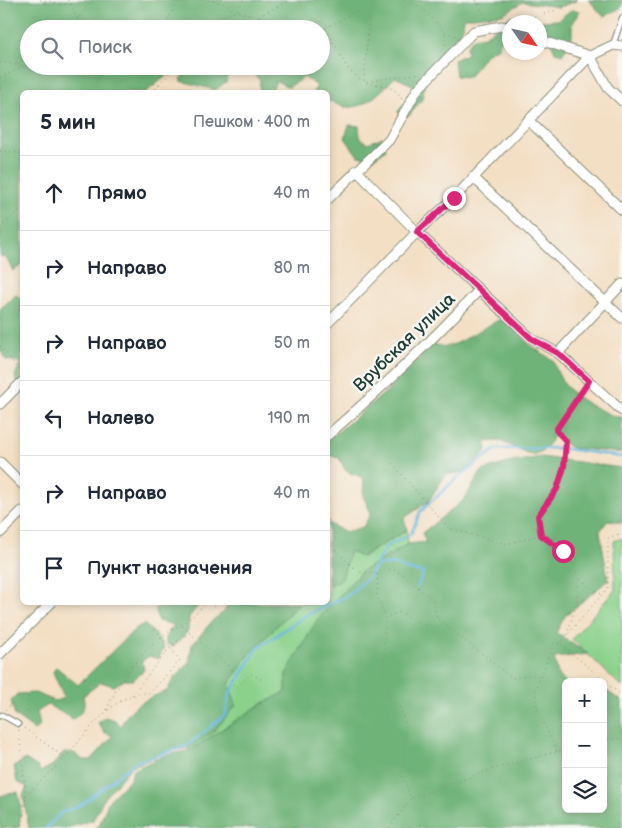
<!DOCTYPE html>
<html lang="ru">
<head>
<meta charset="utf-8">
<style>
	:root { --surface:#fff; --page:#f6f6f7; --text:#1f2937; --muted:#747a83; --line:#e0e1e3 }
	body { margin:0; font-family:"Balsamiq Sans",sans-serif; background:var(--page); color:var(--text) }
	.controls { position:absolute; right:15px; bottom:15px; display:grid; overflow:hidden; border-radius:8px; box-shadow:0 2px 8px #0003 }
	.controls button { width:45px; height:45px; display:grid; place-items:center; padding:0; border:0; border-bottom:1px solid var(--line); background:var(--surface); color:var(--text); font:25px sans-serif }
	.compass { position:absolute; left:502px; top:15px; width:45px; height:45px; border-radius:50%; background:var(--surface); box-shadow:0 2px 8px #0003; rotate:124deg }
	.stop { position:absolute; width:15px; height:15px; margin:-11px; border:4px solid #db2777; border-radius:50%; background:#fff }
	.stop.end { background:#db2777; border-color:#fff; box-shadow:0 1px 5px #0008 }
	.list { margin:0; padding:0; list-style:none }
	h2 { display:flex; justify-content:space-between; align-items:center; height:65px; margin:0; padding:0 20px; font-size:21px }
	h2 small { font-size:16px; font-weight:400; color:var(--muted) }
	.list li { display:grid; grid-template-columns:32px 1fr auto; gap:15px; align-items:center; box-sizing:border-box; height:75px; padding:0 20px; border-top:1px solid var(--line) }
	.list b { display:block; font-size:19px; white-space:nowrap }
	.list em { font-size:16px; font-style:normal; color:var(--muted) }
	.icon { flex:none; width:28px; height:28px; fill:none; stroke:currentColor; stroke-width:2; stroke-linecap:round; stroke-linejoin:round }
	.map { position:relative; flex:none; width:622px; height:828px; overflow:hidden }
	.search { position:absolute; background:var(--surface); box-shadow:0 2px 8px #0003; left:20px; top:20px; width:310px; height:55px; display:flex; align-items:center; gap:12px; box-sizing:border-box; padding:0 18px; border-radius:28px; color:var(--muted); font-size:19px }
	.panel { position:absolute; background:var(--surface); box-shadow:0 2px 8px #0003; left:20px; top:90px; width:310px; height:515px; border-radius:8px }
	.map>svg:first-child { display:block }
	.green { fill:#8bd18c; stroke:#558760 }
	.forest { fill:#70b378; stroke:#487856 }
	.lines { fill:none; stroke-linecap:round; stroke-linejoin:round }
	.stream { stroke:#66b7e1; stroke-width:2.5 }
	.service-casing { stroke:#898e7c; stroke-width:7 }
	.minor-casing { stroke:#898e7c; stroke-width:11 }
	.path { stroke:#898e7c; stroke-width:1; stroke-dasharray:1 4; stroke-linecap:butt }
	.service { stroke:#fff; stroke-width:4.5 }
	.minor { stroke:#fff; stroke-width:9 }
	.route { stroke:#db2777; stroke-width:6 }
	.labels { text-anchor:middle; stroke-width:5; stroke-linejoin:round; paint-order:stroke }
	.street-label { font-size:18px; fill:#1f3d34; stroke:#f6f6f2 }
</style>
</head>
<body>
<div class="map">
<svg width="622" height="828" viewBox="0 0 622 828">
	<rect width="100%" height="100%" fill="#f6f6f2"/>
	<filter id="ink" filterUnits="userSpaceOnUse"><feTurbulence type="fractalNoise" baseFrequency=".02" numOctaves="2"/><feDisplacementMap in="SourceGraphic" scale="10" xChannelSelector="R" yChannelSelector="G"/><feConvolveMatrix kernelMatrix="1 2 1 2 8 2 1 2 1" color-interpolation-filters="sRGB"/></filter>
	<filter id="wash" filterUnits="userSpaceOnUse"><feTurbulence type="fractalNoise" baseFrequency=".0096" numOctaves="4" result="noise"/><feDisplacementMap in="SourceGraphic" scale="20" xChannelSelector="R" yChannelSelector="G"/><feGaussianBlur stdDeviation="1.12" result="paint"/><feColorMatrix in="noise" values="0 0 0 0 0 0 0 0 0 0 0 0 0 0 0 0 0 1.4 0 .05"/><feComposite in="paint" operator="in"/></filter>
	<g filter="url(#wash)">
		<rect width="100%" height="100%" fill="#f3dfc4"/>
		<g class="green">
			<path d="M407 530 408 544 361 572 286 674V692L260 705 190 750 188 748 214 731 236 705 229 684 250 654 299 603 328 602V586L342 579 350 551 362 557Z"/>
			<path d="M622 538V687L572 639 615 590 614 541Z"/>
		</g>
		<g class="forest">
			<path d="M0 0H578L559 7 523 2 503 14 464 18 461 39 426 78 422 99 409 116 400 119 398 111 414 96 415 86 395 77C379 94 356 119 331 101L328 102V92H313L317 86 304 77 289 87 276 81 271 92H259L260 80 247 68 241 66H321V29H29V66H174L170 73 146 92H22V265L13 271 6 258 0 256Z"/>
			<path d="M589 0H622V7L604 17Z"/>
			<path d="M571 10 580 11 572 23V37L563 54 555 52 549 38 540 34V22H527L558 20Z"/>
			<path d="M511 16 524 22H510L509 33 503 31 499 47 487 53 468 77 456 76 454 60 467 54 466 47 473 38 485 36Z"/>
			<path d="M192 66H213L228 72 226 82 215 90 181 81 185 68Z"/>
			<path d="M349 125 359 126 360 138 368 143 383 137 386 149 373 159 358 156 345 138Z"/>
			<path d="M16 295 22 299V381L17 383 15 376 21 362 6 360 0 349V309Z"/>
			<path d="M504 317 532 347 553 360C563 395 585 403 616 417H622V453L572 448 554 436 543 451 532 455 500 441 485 442 487 450 466 472 446 474 428 502 404 518 407 530 361 557 350 551 342 579 328 586V520V523L345 532 363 527 371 513 363 496 364 478 346 471 339 458 328 455V440L386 392 433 344 445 347 455 344Z"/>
			<path d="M541 457 622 468V523L608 520 600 531 608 580 565 616 556 633 588 654 554 658 559 677 566 682V809H603V693L608 692 622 701V828H94L99 826 109 800 131 778 133 770 163 756 190 750 260 705 286 692V674L317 620 361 572 408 544 426 542 422 533 464 500 482 471 507 463Z"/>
			<path d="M162 602 200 603 189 617 188 631 174 647 166 644V636L174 625 158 621 155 609Z"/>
			<path d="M228 603H299L250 654 229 684 236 705 214 731 188 748 167 752 131 767 104 798 93 820 67 828H29L23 795 27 787 17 782 14 767 25 759 38 767 40 772 53 765 63 753H74L83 760H91L113 736 104 732 98 723 105 717 115 720 121 726C129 706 148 698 167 691L174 678 189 663 192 645 213 620 225 611Z"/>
			<path d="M144 624 156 635 164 648 158 659 149 656 142 661 144 670 133 680H124L114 686 101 682 83 696C86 708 83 712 73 719L48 705 37 712 40 726 34 730 15 716 11 701 17 694 35 693 55 701 64 698 53 672 56 667 78 685 135 629Z"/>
			<path d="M18 792 21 806 19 828H0V796Z"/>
		</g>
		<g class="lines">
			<g class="stream">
				<path d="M375 566 396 564 405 569 423 573 418 586"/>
				<path d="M46 828 61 813 81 805 136 762 187 746 225 715 230 693 258 648 306 615 347 596 368 578 386 547 411 534 420 512 457 478 496 449 559 448 622 457"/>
			</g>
		</g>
	</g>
	<g filter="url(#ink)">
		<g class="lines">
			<g class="service-casing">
				<g id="service">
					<path d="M613 45 622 18"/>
					<path d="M0 716 2 715 18 724"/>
				</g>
			</g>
			<g class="minor-casing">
				<g id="minor">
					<path d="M540 40 590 56"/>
					<path d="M590 56 608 88 622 101"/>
					<path d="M528 120 622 210"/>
					<path d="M356 170 417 232 532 339 558 353 622 411"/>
					<path d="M473 177 622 318"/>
					<path d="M328 199 389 140 417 90 474 31 502 26 510 28"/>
					<path d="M328 323 417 232 454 198 590 56 613 45 622 46"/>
					<path d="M558 353 622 284"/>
					<path d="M0 404 22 382"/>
					<path d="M328 435C381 389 431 342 479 290"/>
					<path d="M0 462 22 484"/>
					<path d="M0 533 22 511"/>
					<path d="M0 654 52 602"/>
				</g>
			</g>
			<g class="path">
				<path d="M40 0 69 5"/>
				<path d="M68 0 79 21 80 29"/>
				<path d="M208 0 228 5 234 12"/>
				<path d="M403 0 421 7 444 32 446 47"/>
				<path d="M476 0 488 21"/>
				<path d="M370 5 364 82 421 73"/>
				<path d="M238 10 243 0"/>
				<path d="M259 16 290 0"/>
				<path d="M515 22 551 12 581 0"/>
				<path d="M71 29 91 0"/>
				<path d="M162 29 179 0"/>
				<path d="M204 29 211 21 237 11 303 29"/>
				<path d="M326 29 348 69 362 81"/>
				<path d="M321 30 378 0"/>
				<path d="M445 32 458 37"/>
				<path d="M0 62 98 78 162 84"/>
				<path d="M87 66 97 78"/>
				<path d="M0 78 29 64"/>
				<path d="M97 80 108 66"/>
				<path d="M366 83C380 85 396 85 402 100"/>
				<path d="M95 92 97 81"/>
				<path d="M152 92 176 66"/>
				<path d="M0 151 22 153"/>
				<path d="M0 228 22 207"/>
				<path d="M0 346 22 373"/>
				<path d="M392 463 448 528 506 544 540 535"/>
				<path d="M328 542 358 572 378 574 381 571 393 569 405 576 433 600 437 618 512 678 532 675 540 676"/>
				<path d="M378 574 377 595 385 617"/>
				<path d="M580 579 601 594"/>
				<path d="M210 602 215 607"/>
				<path d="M182 626 230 668 232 683 238 687 250 674 263 680"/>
				<path d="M567 635C582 583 590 569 541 535L538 516 557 489 564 467 565 441 556 430 584 388"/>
				<path d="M561 644 622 696"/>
				<path d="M132 695 171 646 188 634"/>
				<path d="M5 710 13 703"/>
				<path d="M107 710C116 684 141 652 163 636 181 623 191 621 206 602"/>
				<path d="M27 712 28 696 31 692"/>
				<path d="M24 728 65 758C87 733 113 692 150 693L180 660 154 628"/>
				<path d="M19 730 26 796 22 828"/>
				<path d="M603 741 622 738"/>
				<path d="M557 751 537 709 535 692 554 643H560L608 588V538L622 533"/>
				<path d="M26 795 65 758"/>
				<path d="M412 798 487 771 566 749"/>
				<path d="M389 828 411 799 402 774 406 727 400 708 389 697 383 673 385 618 399 612 423 624 436 627 444 623"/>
			</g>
			<use href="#service" class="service"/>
			<use href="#minor" class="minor"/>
		</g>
	</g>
	<g class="lines" filter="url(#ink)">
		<path class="route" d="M454 198 417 232 532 339 558 353 589 381 556 430 566 441 564 467 557 489 538 516 541 535 563 551"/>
	</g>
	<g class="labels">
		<g class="street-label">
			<text transform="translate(404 342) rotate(-44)" y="6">Врубская улица</text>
		</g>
	</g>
</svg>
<div class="controls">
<button>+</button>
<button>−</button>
<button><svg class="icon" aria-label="layers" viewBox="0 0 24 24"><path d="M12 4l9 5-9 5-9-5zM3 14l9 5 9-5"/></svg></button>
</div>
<svg class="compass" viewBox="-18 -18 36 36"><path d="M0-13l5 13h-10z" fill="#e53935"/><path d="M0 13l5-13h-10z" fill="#747a83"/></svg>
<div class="stop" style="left:563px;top:551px"></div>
<div class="stop end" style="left:454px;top:198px"></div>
<div class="search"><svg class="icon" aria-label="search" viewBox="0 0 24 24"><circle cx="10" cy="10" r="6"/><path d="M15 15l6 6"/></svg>Поиск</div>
<section class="panel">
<h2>5 мин<small>Пешком · 400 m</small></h2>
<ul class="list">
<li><svg class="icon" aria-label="ahead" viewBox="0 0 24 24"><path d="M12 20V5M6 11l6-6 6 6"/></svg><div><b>Прямо</b></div><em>40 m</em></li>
<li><svg class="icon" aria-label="right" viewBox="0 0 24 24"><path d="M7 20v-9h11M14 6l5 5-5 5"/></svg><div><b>Направо</b></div><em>80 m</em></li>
<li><svg class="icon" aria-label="right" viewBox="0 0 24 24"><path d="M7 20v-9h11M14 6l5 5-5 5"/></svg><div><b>Направо</b></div><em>50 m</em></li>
<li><svg class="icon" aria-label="left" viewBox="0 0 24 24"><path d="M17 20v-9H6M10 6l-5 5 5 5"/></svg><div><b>Налево</b></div><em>190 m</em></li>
<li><svg class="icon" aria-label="right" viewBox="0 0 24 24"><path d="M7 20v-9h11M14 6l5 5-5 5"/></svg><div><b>Направо</b></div><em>40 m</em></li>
<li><svg class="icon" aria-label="arrive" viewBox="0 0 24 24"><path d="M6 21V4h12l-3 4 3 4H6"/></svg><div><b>Пункт назначения</b></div></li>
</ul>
</section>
</div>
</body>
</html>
